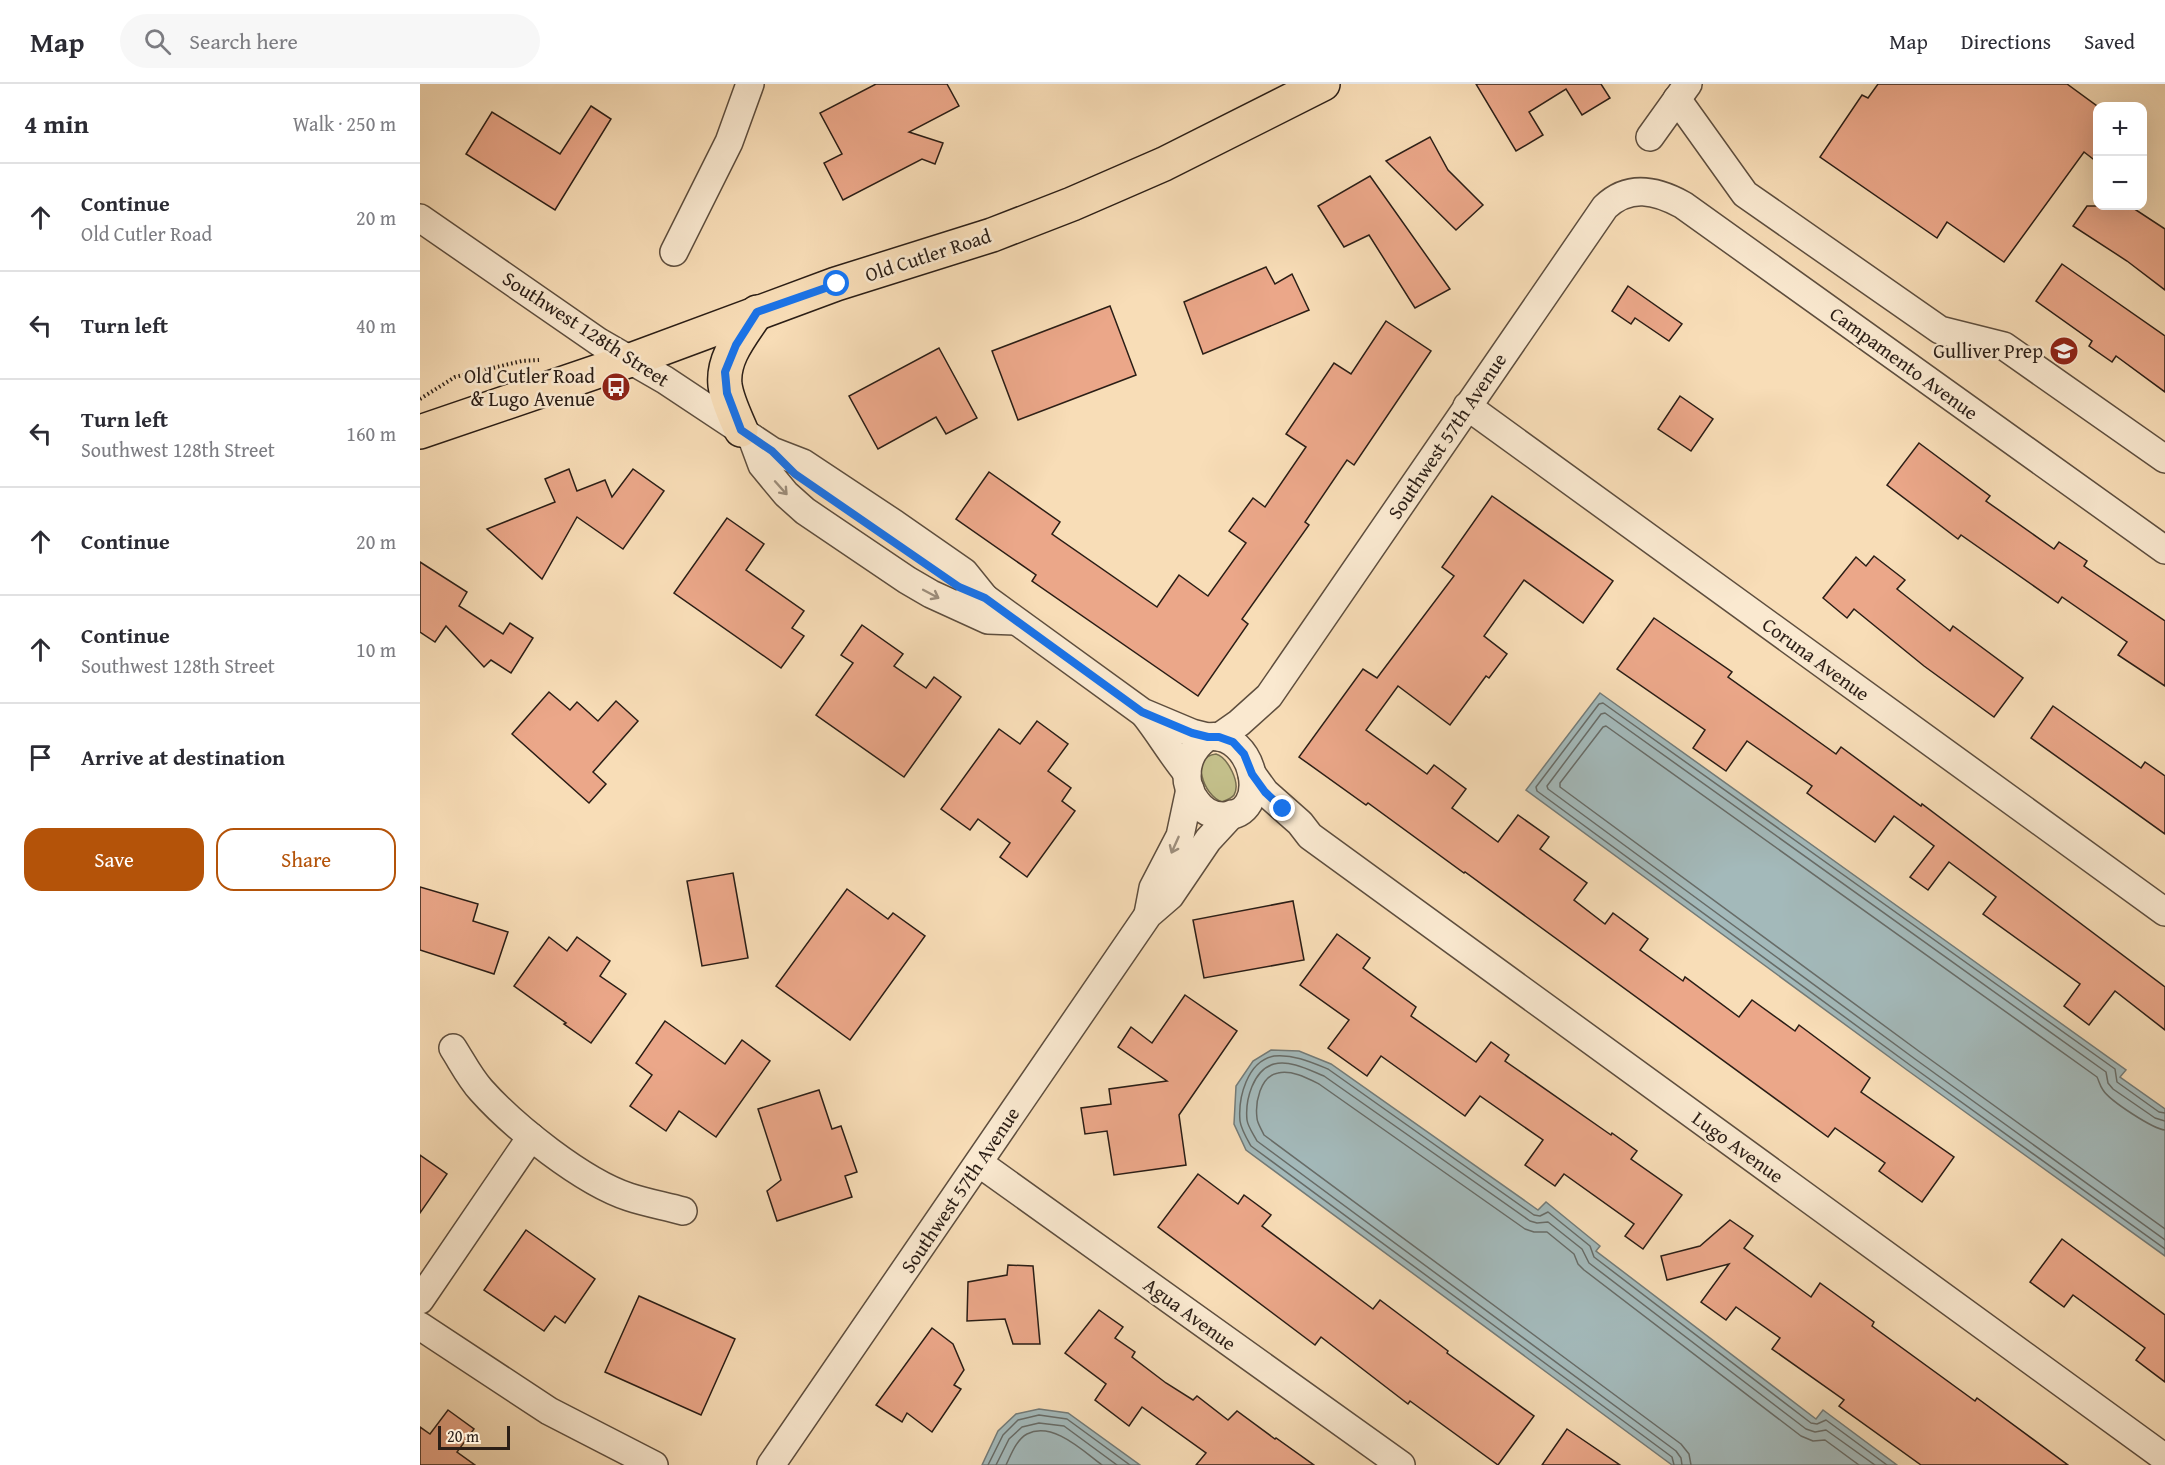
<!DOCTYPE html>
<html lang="en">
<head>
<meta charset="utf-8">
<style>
	:root { --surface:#fff; --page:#f7f7f7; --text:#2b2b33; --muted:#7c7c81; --line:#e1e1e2; --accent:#b45309 }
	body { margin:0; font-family:"Gentium Book Plus",serif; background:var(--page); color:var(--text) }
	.controls { position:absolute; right:18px; top:18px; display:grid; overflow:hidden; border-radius:12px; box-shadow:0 6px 24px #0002 }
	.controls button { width:54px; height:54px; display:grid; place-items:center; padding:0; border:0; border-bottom:2px solid var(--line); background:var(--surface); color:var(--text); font:30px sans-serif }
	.scale { position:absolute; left:18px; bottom:15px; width:72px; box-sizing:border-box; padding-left:6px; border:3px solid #2b1e16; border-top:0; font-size:16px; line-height:21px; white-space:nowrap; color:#2b1e16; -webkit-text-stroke:4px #fae9d0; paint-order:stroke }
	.stop { position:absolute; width:18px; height:18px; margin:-14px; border:4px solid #1a73e8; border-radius:50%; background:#fff }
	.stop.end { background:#1a73e8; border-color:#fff; box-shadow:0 2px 6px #0008 }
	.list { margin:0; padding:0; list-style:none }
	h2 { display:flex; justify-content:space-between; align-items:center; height:78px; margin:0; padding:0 24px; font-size:26px }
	h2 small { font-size:20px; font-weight:400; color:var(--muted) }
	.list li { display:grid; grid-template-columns:39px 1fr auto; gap:18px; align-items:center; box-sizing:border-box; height:108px; padding:0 24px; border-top:2px solid var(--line) }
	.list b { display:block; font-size:22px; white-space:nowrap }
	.list p { margin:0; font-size:20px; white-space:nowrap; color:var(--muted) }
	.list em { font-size:20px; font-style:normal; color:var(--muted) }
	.actions { display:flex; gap:12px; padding:18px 24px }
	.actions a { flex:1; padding:14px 0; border:2px solid var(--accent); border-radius:18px; text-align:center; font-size:21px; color:var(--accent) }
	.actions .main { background:var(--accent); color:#fff }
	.icon { flex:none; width:33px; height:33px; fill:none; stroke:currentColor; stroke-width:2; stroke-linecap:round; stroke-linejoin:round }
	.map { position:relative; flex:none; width:1745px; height:1381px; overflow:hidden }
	header { display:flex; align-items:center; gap:36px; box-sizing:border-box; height:84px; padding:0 30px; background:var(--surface); border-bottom:2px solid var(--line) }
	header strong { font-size:28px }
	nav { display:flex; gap:33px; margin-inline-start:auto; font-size:21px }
	.search { width:420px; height:54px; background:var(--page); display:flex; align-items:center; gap:15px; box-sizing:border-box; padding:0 21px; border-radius:33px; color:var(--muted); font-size:22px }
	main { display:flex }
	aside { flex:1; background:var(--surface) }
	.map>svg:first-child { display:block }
	.green { fill:#c3bf8a; stroke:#776e50; stroke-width:1.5 }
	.water { fill:#a3b9ba; stroke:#737b78; stroke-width:1.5 }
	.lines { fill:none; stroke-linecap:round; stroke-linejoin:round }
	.shore { stroke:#676c68; stroke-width:1.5 }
	.building { fill:#eba789; stroke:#2b1e16; stroke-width:1.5 }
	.minor-casing { stroke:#5e4e3e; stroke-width:30 }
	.major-casing { stroke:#2b1e16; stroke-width:36 }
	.path { stroke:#2b1e16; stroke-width:4; stroke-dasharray:1.5 3; stroke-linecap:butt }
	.minor { stroke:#fae9d0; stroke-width:27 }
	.major { stroke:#f8ddb7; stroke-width:33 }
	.oneway { stroke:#9d8e7c }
	.route { stroke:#1a73e8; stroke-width:8 }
	.labels { text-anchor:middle; stroke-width:5; stroke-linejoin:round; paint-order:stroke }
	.street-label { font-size:20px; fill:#2b1e16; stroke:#fae9d0 }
	.poi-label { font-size:20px; fill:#2b1e16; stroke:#fae9d0; text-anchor:end }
</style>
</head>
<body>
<header>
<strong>Map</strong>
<div class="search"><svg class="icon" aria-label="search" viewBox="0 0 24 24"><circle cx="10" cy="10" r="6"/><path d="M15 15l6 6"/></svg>Search here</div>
<nav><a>Map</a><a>Directions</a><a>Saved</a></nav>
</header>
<main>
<aside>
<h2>4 min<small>Walk · 250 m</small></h2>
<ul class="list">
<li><svg class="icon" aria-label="ahead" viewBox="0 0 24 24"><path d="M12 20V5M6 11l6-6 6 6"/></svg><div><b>Continue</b><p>Old Cutler Road</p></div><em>20 m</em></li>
<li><svg class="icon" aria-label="left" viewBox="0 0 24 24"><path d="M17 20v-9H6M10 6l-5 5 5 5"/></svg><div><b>Turn left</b></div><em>40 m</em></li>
<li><svg class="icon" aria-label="left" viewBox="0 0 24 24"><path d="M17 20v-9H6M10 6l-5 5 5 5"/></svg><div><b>Turn left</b><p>Southwest 128th Street</p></div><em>160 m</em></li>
<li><svg class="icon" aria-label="ahead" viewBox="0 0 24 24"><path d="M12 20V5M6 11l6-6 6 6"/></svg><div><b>Continue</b></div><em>20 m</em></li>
<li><svg class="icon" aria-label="ahead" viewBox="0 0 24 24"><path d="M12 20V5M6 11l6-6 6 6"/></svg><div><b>Continue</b><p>Southwest 128th Street</p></div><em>10 m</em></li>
<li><svg class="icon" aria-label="arrive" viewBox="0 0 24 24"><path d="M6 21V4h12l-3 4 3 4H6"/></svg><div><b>Arrive at destination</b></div></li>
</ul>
<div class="actions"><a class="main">Save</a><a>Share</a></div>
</aside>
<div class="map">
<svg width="1745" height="1381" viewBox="0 0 1745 1381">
	<rect width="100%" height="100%" fill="#f8ddb7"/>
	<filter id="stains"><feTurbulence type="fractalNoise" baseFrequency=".00333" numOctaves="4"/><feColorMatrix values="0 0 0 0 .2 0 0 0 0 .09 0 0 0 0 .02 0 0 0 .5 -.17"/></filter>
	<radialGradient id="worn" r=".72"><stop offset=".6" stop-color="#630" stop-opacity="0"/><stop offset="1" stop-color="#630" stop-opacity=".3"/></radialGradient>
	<path class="green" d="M796 670C808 674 821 699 814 711 811 715 806 716 802 718 783 711 770 673 796 670Z"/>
	<g class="water">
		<path d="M1180 609 1706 986 1700 993 1745 1025V1172L1487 986 1106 706Z"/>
		<path d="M851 966 879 967 911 980 1118 1126 1126 1118 1180 1162 1176 1167 1396 1335 1403 1326 1477 1381H1252L826 1066 814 1040 816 1002 833 977Z"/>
		<path d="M619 1325 648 1329 720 1381H562L578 1347 596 1330Z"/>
	</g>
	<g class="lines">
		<g class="shore">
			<path d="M1745 1029 1739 1028 1697 998 1695 985 1183 619 1179 620 1116 703 1117 707 1490 981 1745 1165"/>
			<path d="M1745 1037 1735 1034 1693 1005 1688 999 1686 988 1185 629 1181 630 1127 702 1128 705 1495 975 1745 1156"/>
			<path d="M1745 1046C1733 1045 1690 1017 1683 1006 1680 1002 1679 997 1677 993L1186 642 1183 643 1140 699V703L1500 968 1745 1145"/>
			<path d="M568 1381 583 1351 598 1336 619 1331 647 1335 710 1381"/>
			<path d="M576 1381 589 1355 602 1343 619 1339 644 1342 697 1381"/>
			<path d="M586 1381C591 1371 596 1356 607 1350 633 1337 663 1367 682 1381"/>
			<path d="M1254 1381 1252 1373 831 1062C827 1055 821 1045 820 1037 818 1014 827 977 854 972 873 970 891 978 908 985L1114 1131 1120 1132 1128 1128 1170 1162 1174 1173 1391 1339 1397 1340 1406 1336 1467 1381"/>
			<path d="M1262 1381 1261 1374 1256 1367 837 1057C834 1051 828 1043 827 1036 825 1016 833 986 854 980 871 976 889 986 904 992L1110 1137 1117 1139 1128 1138 1162 1165 1169 1179 1386 1345 1395 1348 1406 1346 1455 1381"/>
			<path d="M1271 1381 1269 1370 1261 1360 844 1051C842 1046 837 1039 837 1034 835 1019 840 992 858 989 872 986 887 994 899 1000L1105 1145 1114 1148H1127L1154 1170 1158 1180 1164 1186 1381 1352 1393 1357 1405 1356 1439 1381"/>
		</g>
	</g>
	<g class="building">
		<path d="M456 0H527L539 22 489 48 523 59 515 80 502 75 423 116 404 79 422 70 400 29Z"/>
		<path d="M1056 0H1181L1190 14 1162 31 1146 5 1109 28 1123 51 1096 67Z"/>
		<path d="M1458 0H1647L1677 22V78L1664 68 1584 178 1527 138 1517 154 1400 73 1442 11 1448 14Z"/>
		<path d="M171 22 191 35 135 126 46 70 72 28 140 70Z"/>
		<path d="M1010 53 1028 86 1063 121 1036 146 966 77Z"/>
		<path d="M950 92 1030 205 995 224 949 151 924 163 898 122Z"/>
		<path d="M1667 122H1710L1745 145V206L1707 177 1653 142Z"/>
		<path d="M1642 180 1745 252V308L1696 272 1692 278 1669 262 1672 257 1616 217Z"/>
		<path d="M846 183 855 200 872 190 889 226 783 270 764 218Z"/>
		<path d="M1208 202 1262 240 1249 257 1215 234 1211 240 1192 227Z"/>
		<path d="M690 222 716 291 598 336 572 267Z"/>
		<path d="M966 237 1011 267 934 381 927 376 885 438 889 441 822 535 828 540 778 612 612 497 616 491 536 435 569 388 640 438 632 450 737 523 759 491 788 512 826 459 809 447 833 414 845 423 886 363 866 350 914 279 931 290Z"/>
		<path d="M519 264 557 334 526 350 516 333 458 365 429 312Z"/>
		<path d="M1260 312 1293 335 1271 367 1238 345Z"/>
		<path d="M1499 359 1570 412 1566 417 1634 465 1639 458 1667 477 1664 482 1745 537V602L1698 571 1707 558 1642 513 1638 519 1541 451 1538 455 1467 401Z"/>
		<path d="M149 385 157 407 185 396 192 413 213 385 244 407 203 465 157 433 122 495 67 445 135 418 125 395Z"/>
		<path d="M1072 412 1193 497 1163 539 1104 496 1064 552 1087 570 1069 594 1066 592 1030 641 978 602 946 646 1007 690 1014 681 1046 705 1032 724 1078 758 1098 731 1129 753 1120 765 1167 799 1154 816 1185 840 1193 829 1228 855 1220 866 1263 897 1265 893 1319 933 1332 916 1375 947 1379 941 1450 994 1441 1008 1534 1073 1502 1118 1459 1087 1465 1079 1415 1044 1408 1053 1045 788 1044 789 948 719 946 721 879 673 943 585 957 594 1034 492 1022 483Z"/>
		<path d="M307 434 344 460 326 486 384 527 372 544 384 552 361 584 254 509Z"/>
		<path d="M1454 472 1485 496 1477 505 1530 547 1533 542 1603 594 1574 633 1504 582 1434 525 1427 534 1403 514 1436 473 1446 482Z"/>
		<path d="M0 478 47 508 39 522 83 550 90 539 113 554 91 589 71 576 64 583 26 542 15 558 0 548Z"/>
		<path d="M1234 534 1312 588 1308 593 1416 670 1421 663 1501 722 1502 720 1745 903V946L1695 907 1669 941 1644 922 1660 900 1563 830 1576 813 1529 778 1508 806 1490 793 1514 762 1474 732 1455 758 1387 709 1392 702 1327 657 1306 687 1273 664 1285 646 1197 585Z"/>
		<path d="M442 541 483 570 474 582 506 604 514 593 541 613 484 693 396 631 433 579 421 571Z"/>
		<path d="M129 608 150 626 157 618 178 637 196 617 218 637 173 688 186 700 169 719 92 650Z"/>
		<path d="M1633 622 1721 684 1725 678 1745 692V750L1611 654Z"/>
		<path d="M617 637 648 660 628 687 651 704 642 717 655 727 607 793 580 773 590 759 558 735 550 746 521 725 579 645 600 660Z"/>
		<path d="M313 789 328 874 282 882 267 797Z"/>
		<path d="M0 803 58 820 53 837 88 848 74 890 0 866Z"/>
		<path d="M427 805 468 835 473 829 505 852 430 956 356 902Z"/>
		<path d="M873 817 884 876 784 894 773 836Z"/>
		<path d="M917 850 950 874 943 884 996 923 991 932 1056 978 1071 958 1089 971 1085 977 1191 1051 1192 1049 1217 1067 1211 1075 1262 1111 1223 1165 1205 1152 1214 1140 1144 1090 1135 1102 1105 1081 1123 1056 1060 1012 1045 1032 961 972 947 992 908 964 929 936 880 901Z"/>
		<path d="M129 853 147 867 157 853 190 877 180 892 206 910 171 959 144 940 146 939 94 902Z"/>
		<path d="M765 911 817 947 759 1031 766 1081 694 1091 687 1047 665 1050 661 1024 691 1020 689 1005 747 997 698 963 711 943 732 959Z"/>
		<path d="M245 937 305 980 322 956 350 977 296 1053 259 1027 246 1047 210 1022 232 991 216 979Z"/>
		<path d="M399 1006 412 1045 421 1042 437 1088 425 1092 432 1113 357 1137 347 1107 361 1096 338 1025Z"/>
		<path d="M0 1071 27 1090 0 1129Z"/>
		<path d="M778 1090 818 1120 824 1111 851 1131 842 1142 953 1225 960 1216 1028 1267 1027 1269 1114 1332 1078 1381 990 1317 988 1320 901 1253 895 1261 738 1143Z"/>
		<path d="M1310 1136 1333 1152 1324 1164 1391 1213 1400 1199 1454 1238 1452 1242 1555 1317 1557 1314 1648 1381H1501L1419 1322 1424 1316 1352 1265 1360 1254 1316 1223 1306 1236 1281 1218 1309 1180 1247 1196 1241 1172 1280 1162Z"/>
		<path d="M106 1146 175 1195 145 1239 135 1232 124 1247 64 1206Z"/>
		<path d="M1642 1155 1745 1231V1298L1716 1276 1725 1264 1653 1211 1644 1223 1610 1198Z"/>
		<path d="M588 1181 613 1182 620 1260H593L585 1235 547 1237 548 1198 587 1191Z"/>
		<path d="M219 1212 315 1255 281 1331 185 1288Z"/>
		<path d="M679 1226 703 1243 695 1254 715 1268 712 1273 746 1299 773 1316 777 1312 808 1336 817 1327 855 1355 856 1354 894 1381H776L786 1369 722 1323 709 1342 675 1316 686 1300 645 1269Z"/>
		<path d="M512 1244 533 1260 544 1286 534 1301 541 1305 512 1348 487 1329 482 1338 456 1321Z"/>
		<path d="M28 1326 54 1345 37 1368 55 1381H0V1343L10 1350Z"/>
		<path d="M1147 1345 1200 1381H1122Z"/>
	</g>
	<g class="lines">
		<g class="minor-casing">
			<g id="minor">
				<path d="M1257 15 1325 110 1520 246 1584 262 1745 375"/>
				<path d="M1230 53 1268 0"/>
				<path d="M0 134 179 258 245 296 352 367 383 379 475 440 544 488 565 514"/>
				<path d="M254 168 309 58 330 0"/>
				<path d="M1047 322 1745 828"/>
				<path d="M332 354 342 381 366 410 385 427 487 496 511 510 568 536 595 537"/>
				<path d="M550 508 565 514 722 628 772 649 788 653"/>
				<path d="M725 631C740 650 752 671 767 689"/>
				<path d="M788 653C834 646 854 732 803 732 792 732 782 726 776 717 760 696 766 667 788 653Z"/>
				<path d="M799 653 819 639 849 612 1185 123C1209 100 1236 106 1263 121L1745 466"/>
				<path d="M832 690 845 708 880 739 890 752 1745 1374"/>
				<path d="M728 830 733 804 760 752 770 705"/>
				<path d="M33 964C42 978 50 994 61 1006 94 1043 163 1098 209 1113 227 1119 245 1122 263 1127"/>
				<path d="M559 1079 981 1381"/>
				<path d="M0 1216 111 1053"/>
				<path d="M0 1242 129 1327 234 1381"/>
				<path d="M351 1381 728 831 750 812 788 756 812 730"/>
			</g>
		</g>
		<g class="major-casing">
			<g id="major">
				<path d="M321 346C315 332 307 316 305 301 302 273 323 250 337 228"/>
				<path d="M0 348 211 276 416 200 572 151 652 120 744 80 903 0"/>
			</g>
		</g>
		<path class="path" d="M0 315 35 293 102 277 119 276"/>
		<use href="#minor" class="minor"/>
		<use href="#major" class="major"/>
	</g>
	<defs><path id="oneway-shaft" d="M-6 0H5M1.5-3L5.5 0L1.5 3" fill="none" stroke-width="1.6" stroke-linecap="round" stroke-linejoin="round" transform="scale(1.5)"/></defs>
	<g class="oneway">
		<use href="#oneway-shaft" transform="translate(361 404) rotate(48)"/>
		<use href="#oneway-shaft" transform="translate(511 510) rotate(28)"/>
		<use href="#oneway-shaft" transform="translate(755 761) rotate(114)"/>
	</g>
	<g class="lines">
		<path class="route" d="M417 200 337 228 316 261 305 288 307 309 321 346 352 367 375 390 539 503 565 514 722 628 772 649 788 653H799L813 658 824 670 832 690 845 708 863 725"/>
	</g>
	<defs>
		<g id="school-disc" transform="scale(1.5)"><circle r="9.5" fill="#8f2418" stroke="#fae9d0"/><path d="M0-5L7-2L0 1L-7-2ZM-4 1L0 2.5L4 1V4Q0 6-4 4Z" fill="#fff"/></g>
		<g id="bus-disc" transform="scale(1.5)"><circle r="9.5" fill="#8f2418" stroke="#fae9d0"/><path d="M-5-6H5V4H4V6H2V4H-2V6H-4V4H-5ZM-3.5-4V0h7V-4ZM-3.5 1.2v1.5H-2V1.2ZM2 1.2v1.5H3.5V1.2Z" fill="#fff"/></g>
	</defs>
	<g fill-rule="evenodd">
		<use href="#school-disc" x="1644" y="267"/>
		<use href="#bus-disc" x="196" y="303"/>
	</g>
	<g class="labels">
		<g class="street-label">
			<text transform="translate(508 171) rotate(-18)" y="7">Old Cutler Road</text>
			<text transform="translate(166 245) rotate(33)" y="7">Southwest 128th Street</text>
			<text transform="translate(1484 279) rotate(36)" y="7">Campamento Avenue</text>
			<text transform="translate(1027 352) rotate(-56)" y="7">Southwest 57th Avenue</text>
			<text transform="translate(1396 575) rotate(36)" y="7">Coruna Avenue</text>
			<text transform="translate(1318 1063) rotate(36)" y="7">Lugo Avenue</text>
			<text transform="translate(540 1106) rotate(-56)" y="7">Southwest 57th Avenue</text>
			<text transform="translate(770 1230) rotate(36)" y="7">Agua Avenue</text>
		</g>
		<g class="poi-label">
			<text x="1623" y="274">Gulliver Prep</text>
			<text x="175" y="299">Old Cutler Road<tspan x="175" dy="23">&amp; Lugo Avenue</tspan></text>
		</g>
	</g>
	<rect width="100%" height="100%" filter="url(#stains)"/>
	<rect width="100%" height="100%" fill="url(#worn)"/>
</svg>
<div class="controls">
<button>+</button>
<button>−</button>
</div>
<div class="scale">20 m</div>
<div class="stop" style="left:417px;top:200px"></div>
<div class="stop end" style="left:863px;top:725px"></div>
</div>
</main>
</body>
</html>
